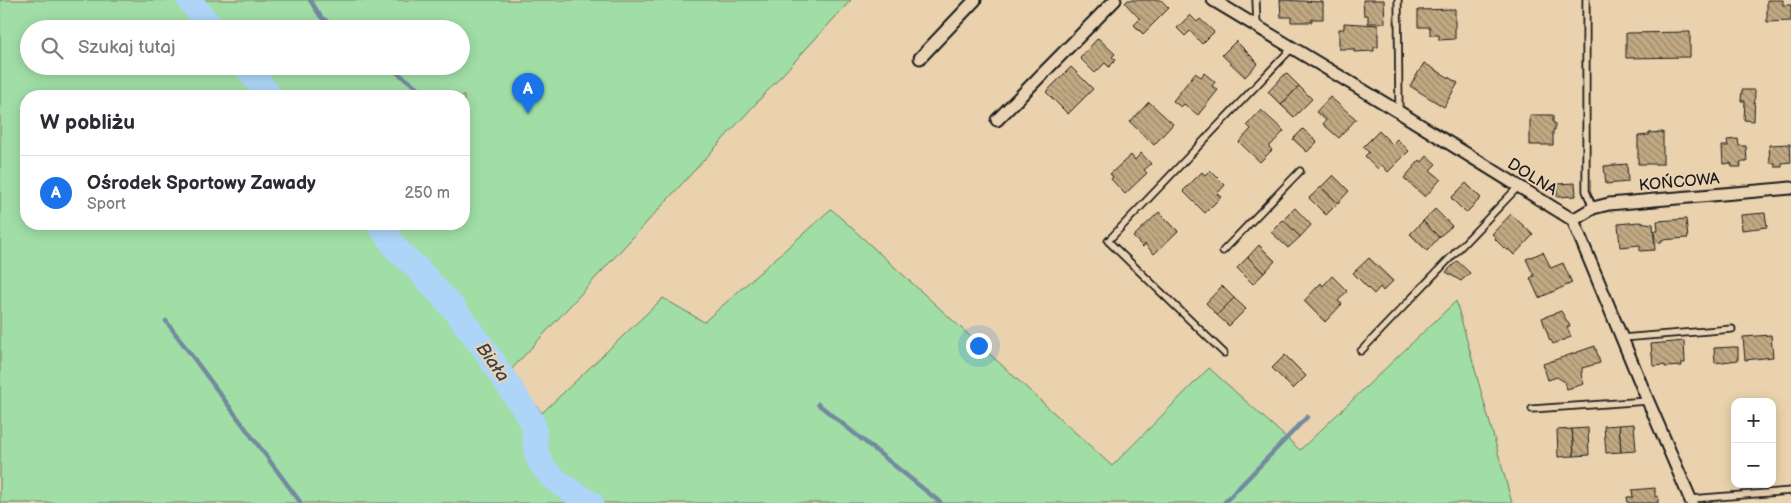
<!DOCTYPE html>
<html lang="pl">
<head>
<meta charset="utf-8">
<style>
	:root { --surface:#fff; --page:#f7f7f7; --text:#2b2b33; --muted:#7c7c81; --line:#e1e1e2; --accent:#1a73e8 }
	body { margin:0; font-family:"Balsamiq Sans",sans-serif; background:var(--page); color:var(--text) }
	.controls { position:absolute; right:15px; bottom:15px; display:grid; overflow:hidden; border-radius:10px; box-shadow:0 2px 12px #0003 }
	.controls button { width:45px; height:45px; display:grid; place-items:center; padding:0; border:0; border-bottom:1px solid var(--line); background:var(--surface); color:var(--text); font:25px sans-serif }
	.you { position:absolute; left:978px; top:345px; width:18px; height:18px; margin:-12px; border:4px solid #fff; border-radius:50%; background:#1a73e8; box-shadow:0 0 0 8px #1a73e833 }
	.badge { display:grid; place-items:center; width:32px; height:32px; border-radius:50%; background:var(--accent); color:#fff; font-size:16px; font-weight:700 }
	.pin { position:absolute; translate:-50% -41px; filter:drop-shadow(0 1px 2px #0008) }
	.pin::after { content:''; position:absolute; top:26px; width:18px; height:15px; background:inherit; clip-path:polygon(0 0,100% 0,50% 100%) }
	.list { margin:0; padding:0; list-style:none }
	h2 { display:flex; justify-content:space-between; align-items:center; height:65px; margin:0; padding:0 20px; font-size:21px }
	h2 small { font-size:16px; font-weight:400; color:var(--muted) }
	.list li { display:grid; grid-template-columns:32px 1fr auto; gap:15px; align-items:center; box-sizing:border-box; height:75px; padding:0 20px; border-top:1px solid var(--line) }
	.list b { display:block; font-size:19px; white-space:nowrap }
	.list p { margin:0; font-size:16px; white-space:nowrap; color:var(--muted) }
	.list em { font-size:16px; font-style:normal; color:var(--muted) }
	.icon { flex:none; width:28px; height:28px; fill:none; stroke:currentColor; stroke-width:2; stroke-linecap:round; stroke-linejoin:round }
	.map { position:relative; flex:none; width:1791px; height:503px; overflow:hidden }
	.search { position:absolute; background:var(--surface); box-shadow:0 2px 12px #0003; left:20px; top:20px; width:450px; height:55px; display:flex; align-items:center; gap:12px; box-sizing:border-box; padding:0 18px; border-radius:28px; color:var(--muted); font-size:19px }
	.panel { position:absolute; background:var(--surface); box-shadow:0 2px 12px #0003; left:20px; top:90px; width:450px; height:140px; border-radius:20px }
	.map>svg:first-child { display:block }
	.grass { fill:#a0dea6; stroke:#5e7d61; fill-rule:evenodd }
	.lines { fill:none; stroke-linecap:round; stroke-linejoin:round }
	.stream { stroke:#748aa0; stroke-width:4.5 }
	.river { stroke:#aed4f8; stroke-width:25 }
	.building { fill:url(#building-back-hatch); stroke:#1c1c1c }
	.service-casing { stroke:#1c1c1c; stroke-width:9 }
	.minor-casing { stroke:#1c1c1c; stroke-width:15 }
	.service { stroke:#ead3b2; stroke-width:5.5 }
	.minor { stroke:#ead3b2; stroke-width:11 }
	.labels { text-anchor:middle; stroke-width:4; stroke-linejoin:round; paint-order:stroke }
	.street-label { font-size:16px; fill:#1c1c1c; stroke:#ead3b2 }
	.water-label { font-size:18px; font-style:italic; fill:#394148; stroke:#ead3b2 }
</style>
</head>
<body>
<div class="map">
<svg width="1791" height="503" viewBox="0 0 1791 503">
	<defs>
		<pattern id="building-back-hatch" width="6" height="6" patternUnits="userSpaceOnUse" patternTransform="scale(1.25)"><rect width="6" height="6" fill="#c1a983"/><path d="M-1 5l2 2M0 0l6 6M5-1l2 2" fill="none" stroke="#9c896a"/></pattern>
	</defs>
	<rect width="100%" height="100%" fill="#ead2ae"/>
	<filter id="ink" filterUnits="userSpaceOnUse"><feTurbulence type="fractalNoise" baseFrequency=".02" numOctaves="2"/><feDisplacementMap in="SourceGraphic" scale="10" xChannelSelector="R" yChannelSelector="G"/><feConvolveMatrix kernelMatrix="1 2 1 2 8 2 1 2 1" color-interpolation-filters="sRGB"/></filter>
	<g filter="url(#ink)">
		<path class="grass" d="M0 0H851L510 371 542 413 663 298 704 322 831 209 1112 466 1209 368 1300 450 1456 301 1512 503H0ZM29 29H461V66H29ZM26 96H464V224H26Z"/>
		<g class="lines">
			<g class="stream">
				<path d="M310 0 321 17 337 29"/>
				<path d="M388 66 429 96"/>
				<path d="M166 321 301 503"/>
				<path d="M818 404 941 503"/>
				<path d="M1224 503 1307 417"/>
			</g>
			<g class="river">
				<path d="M189 0 213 29"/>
				<path d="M245 66 270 96"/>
				<path d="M379 224 398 251 416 267 454 309 487 353 532 421C536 432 534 444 537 455 544 477 572 492 591 503"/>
			</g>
		</g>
		<g class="building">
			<path d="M1128 0H1161L1169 8 1143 34 1134 25 1140 19 1125 3Z"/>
			<path d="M1280 0 1323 2V19H1312V22H1291V17H1281Z"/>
			<path d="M1363 0H1384L1385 23H1368V15H1364Z"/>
			<path d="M1767 0H1783V5H1791V21L1767 22Z"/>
			<path d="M1455 9V39L1439 40V35H1430V27H1418V10Z"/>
			<path d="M1190 15 1197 22 1200 19 1214 32 1202 44 1190 31 1185 36 1177 28Z"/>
			<path d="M1344 23 1378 25V47H1374V51L1354 52V49H1339V29H1344Z"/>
			<path d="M1690 32V57L1626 58V33Z"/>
			<path d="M1098 38 1115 54 1112 57 1116 60 1109 67 1105 63 1095 73 1080 58Z"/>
			<path d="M1236 41 1258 63 1245 77 1222 55Z"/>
			<path d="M1424 63 1458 83 1444 107 1410 86Z"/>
			<path d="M1071 67 1093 89 1068 114 1046 92Z"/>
			<path d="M1195 73 1201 77 1204 73 1215 82 1212 86 1218 90 1198 115 1184 104 1181 107 1173 101Z"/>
			<path d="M1286 73 1299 86 1281 105 1268 92Z"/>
			<path d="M1299 86 1312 99 1294 117 1281 105Z"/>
			<path d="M1742 90H1755L1754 121 1744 120 1745 101H1741Z"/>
			<path d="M1330 97 1356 119 1339 138 1323 124 1326 120 1316 112Z"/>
			<path d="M1149 102 1173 124 1154 145 1130 122Z"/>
			<path d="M1261 110 1284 131 1269 147 1272 150 1260 162 1239 142 1251 129 1247 125Z"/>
			<path d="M1530 115H1553V123H1555V130H1553V145H1530Z"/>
			<path d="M1303 129 1317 142 1307 152 1293 139Z"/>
			<path d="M1379 131 1392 144 1397 139 1409 151 1388 172 1382 165 1378 169 1365 156 1369 152 1363 147Z"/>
			<path d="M1663 132V164H1638V136L1649 135V133Z"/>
			<path d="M1738 139 1739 146H1746L1747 162H1740L1741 167H1732L1731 163 1723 164 1722 146H1728L1727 140Z"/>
			<path d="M1790 144 1791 162 1782 163V167H1775V163H1770L1769 145Z"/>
			<path d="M1141 153 1151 164 1144 170 1147 173 1125 194 1111 179 1113 177 1110 174 1131 155 1135 160Z"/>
			<path d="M1427 156 1436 164 1430 170 1441 179 1425 197 1404 178 1420 160 1422 162Z"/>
			<path d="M1627 164 1628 182 1606 184 1604 166Z"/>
			<path d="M1210 170 1225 185 1217 194 1221 197 1205 213 1183 191 1202 172 1205 175Z"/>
			<path d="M1333 175 1349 191 1338 203 1321 187Z"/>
			<path d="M1466 183 1481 198 1466 213 1451 198Z"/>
			<path d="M1575 183 1576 196 1557 197V184Z"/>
			<path d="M1321 187 1338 203 1326 215 1309 198Z"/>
			<path d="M1295 208 1311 225 1300 237 1283 220Z"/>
			<path d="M1435 209 1452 226 1439 237 1423 221Z"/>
			<path d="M1159 212 1178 231 1154 254 1145 244 1143 247 1133 237Z"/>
			<path d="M1765 213 1767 227 1742 230 1741 215Z"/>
			<path d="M1511 214 1533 235 1514 255 1508 249 1507 251 1495 239 1496 238 1492 234Z"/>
			<path d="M1686 219 1688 238 1661 240 1662 242 1655 243 1654 231H1658L1657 221Z"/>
			<path d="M1283 220 1300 237 1288 248 1271 232Z"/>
			<path d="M1423 221 1439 237 1427 251 1410 234Z"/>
			<path d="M1639 222 1653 224 1655 250 1640 251V245L1620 247 1618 224Z"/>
			<path d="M1259 245 1275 261 1264 273 1248 257Z"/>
			<path d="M1543 252 1551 268 1563 263 1572 283 1539 298 1530 278 1534 276 1526 259Z"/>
			<path d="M1248 257 1264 273 1253 284 1237 268Z"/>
			<path d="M1369 258 1393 281 1383 291 1380 287 1374 294 1353 273Z"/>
			<path d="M1457 261 1470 273 1461 281 1446 272Z"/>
			<path d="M1332 276 1347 291 1338 301 1342 304 1325 322 1304 301 1321 283 1323 286Z"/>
			<path d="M1222 286 1234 298 1217 315 1206 303Z"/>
			<path d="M1234 298 1246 309 1229 326 1217 315Z"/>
			<path d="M1561 311 1570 326 1567 327 1571 337 1553 344 1551 340 1550 341 1542 318Z"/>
			<path d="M1771 335 1773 357 1745 360 1743 337Z"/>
			<path d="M1684 341 1685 363H1681L1682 366 1665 367V365L1653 366 1651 344Z"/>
			<path d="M1595 346 1600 363 1582 368V372L1581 375 1584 384 1567 389 1565 382 1557 377 1548 380 1543 364Z"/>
			<path d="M1733 347H1738V360L1715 363 1714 348Z"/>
			<path d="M1285 355 1306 376 1293 389 1272 368Z"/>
			<path d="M1634 424 1636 451 1621 452 1619 425Z"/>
			<path d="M1619 425 1621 452 1606 453 1604 426Z"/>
			<path d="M1588 428 1589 455 1574 456 1572 429Z"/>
			<path d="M1572 429 1574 456 1558 457 1557 430Z"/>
			<path d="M1655 488V497L1658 496V503H1628L1627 497H1633L1632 490Z"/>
		</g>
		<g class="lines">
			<g class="service-casing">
				<g id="service">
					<path d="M1256 0 1257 27"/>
					<path d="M1398 0 1399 112"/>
					<path d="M1586 0V191L1593 208"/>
					<path d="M1223 251 1300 171"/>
					<path d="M1622 338 1732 329"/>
					<path d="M1361 351 1518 187"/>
					<path d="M1224 353 1108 241 1292 48"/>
					<path d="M1532 409 1648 401"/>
					<path d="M1691 499 1791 491"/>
				</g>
			</g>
			<g class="minor-casing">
				<g id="minor">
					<path d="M1213 0 1399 112 1573 220 1648 401 1692 503"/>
					<path d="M920 58 975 0"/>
					<path d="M997 120 1115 0"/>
					<path d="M1573 220 1593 208 1609 204 1791 188"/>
				</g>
			</g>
			<use href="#service" class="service"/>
			<use href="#minor" class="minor"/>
		</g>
	</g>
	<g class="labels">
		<g class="street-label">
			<text transform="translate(1533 176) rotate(32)" y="6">DOLNA</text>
			<text transform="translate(1679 181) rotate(-5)" y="6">KOŃCOWA</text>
		</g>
		<g class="water-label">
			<text transform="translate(493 362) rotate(55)" y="6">Biała</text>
		</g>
	</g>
</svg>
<div class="controls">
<button>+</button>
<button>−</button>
</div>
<div class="you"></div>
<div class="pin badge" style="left:528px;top:114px">A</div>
<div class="search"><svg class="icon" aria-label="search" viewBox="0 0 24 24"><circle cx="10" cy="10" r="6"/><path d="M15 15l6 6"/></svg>Szukaj tutaj</div>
<section class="panel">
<h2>W pobliżu<small></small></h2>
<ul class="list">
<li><span class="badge">A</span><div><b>Ośrodek Sportowy Zawady</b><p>Sport</p></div><em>250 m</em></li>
</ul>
</section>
</div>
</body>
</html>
